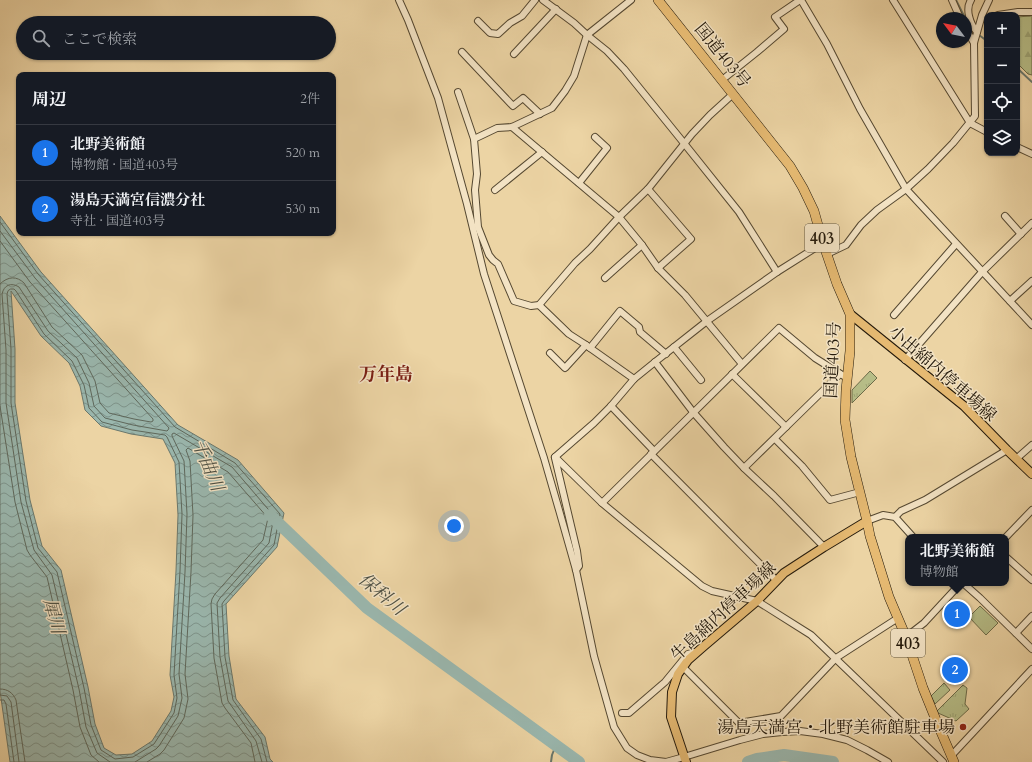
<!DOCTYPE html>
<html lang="ja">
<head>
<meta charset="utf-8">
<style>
	:root { --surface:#171b24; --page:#20242c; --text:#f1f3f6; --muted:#9ea1a6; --line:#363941; --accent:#1a73e8 }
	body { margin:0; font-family:Cardo,"Noto Serif JP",serif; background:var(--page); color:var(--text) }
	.controls { position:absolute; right:12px; top:12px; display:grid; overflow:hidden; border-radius:8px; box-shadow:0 1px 3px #0004 }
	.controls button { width:36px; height:36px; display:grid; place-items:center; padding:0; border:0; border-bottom:1px solid var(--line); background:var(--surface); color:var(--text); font:20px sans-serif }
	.compass { position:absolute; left:936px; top:12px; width:36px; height:36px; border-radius:50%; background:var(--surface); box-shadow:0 1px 3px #0004; rotate:302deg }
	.you { position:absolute; left:454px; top:526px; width:14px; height:14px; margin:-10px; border:3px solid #fff; border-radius:50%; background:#1a73e8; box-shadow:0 0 0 6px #1a73e833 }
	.badge { display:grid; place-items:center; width:26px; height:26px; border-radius:50%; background:var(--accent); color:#fff; font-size:13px; font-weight:700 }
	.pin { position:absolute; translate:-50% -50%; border:2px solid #fff; box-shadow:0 1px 4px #0006 }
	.popup { position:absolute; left:905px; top:534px; width:104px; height:52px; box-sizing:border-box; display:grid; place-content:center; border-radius:8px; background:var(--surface); filter:drop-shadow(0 1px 3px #0005); font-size:13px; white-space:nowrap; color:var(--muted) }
	.popup b { font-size:15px; color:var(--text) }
	.popup::after { content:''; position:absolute; left:50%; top:100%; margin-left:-8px; border:8px solid transparent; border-top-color:var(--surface) }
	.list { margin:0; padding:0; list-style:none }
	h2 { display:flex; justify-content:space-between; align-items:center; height:52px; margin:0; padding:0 16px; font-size:17px }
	h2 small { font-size:13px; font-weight:400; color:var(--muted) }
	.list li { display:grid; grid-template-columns:26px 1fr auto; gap:12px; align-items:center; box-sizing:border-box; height:56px; padding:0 16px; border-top:1px solid var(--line) }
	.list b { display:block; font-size:15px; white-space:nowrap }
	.list p { margin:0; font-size:13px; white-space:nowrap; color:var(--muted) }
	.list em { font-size:13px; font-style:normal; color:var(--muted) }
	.icon { flex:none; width:22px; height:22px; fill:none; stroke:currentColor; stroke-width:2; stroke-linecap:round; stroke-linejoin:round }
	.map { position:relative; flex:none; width:1032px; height:762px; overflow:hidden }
	.search { position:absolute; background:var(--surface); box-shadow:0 1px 3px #0004; left:16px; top:16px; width:320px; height:44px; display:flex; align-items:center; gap:10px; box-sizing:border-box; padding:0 14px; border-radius:22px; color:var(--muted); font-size:15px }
	.panel { position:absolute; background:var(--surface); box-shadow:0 1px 3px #0004; left:16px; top:72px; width:320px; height:164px; border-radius:8px }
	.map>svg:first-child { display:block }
	.grass { fill:url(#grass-tufts); stroke:#6c6b49 }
	.forest { fill:url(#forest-firs); stroke:#6c6b49 }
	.green { fill:#b6bd87; stroke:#6c6b49 }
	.water { fill:url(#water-waves); stroke:#6a786d; fill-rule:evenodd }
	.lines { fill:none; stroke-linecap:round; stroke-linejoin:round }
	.shore { stroke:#5e685c; stroke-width:1 }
	.stream { stroke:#6a786d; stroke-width:2 }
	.river { stroke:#9ab7ae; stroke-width:12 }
	.minor-casing { stroke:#554831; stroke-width:8 }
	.major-casing { stroke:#23190b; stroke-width:10 }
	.highway-casing { stroke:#23190b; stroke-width:10 }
	.minor { stroke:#f3e3c4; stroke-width:6 }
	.major { stroke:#e6ba72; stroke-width:8 }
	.highway { stroke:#e6ba72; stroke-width:9 }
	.poi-dot { fill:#8f2418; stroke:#f3e3c4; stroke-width:1.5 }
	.labels { text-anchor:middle; stroke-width:3; stroke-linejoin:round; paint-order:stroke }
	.shield { fill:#f3e3c4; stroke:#615642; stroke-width:1 }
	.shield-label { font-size:16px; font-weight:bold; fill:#23190b }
	.street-label { font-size:17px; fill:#23190b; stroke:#f3e3c4 }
	.poi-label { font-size:17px; fill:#23190b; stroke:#f3e3c4; text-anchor:end }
	.neighbourhood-label { font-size:18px; font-weight:bold; fill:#7a1f14; stroke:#f3e3c4 }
	.water-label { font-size:18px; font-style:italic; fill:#4d5044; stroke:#f3e3c4 }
</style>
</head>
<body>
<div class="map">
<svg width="1032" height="762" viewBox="0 0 1032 762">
	<defs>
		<pattern id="grass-tufts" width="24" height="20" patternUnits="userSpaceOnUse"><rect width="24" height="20" fill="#b6bd87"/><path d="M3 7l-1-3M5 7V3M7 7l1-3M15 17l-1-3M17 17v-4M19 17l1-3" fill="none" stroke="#9ca273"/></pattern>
		<pattern id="forest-firs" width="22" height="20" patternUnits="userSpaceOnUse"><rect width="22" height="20" fill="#b6bd87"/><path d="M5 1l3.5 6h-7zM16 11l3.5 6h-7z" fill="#9ca273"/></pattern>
		<pattern id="water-waves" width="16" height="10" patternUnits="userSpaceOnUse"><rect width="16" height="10" fill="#9ab7ae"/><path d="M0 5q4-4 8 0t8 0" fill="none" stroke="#7d948c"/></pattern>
	</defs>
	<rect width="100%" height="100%" fill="#ecd4a4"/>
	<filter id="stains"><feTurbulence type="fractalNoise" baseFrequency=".005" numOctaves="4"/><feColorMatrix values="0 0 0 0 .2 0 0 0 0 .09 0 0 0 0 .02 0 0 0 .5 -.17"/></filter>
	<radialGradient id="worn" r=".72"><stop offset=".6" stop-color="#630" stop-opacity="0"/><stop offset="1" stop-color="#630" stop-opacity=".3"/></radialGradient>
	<g class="grass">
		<path d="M870 371 877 378 852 403V390Z"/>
		<path d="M944 683 950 690 935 704 931 696Z"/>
		<path d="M963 685 967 688 965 704 969 709 956 721 938 713 937 711Z"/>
	</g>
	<path class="forest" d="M1032 15V75L1028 74 1017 63V17L1030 16Z"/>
	<path class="green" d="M980 606 998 623 986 635 969 617Z"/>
	<path class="water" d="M0 216 41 272 178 425 238 460 284 513 277 547 226 604 229 656 236 699 265 737 270 759 273 762H10L0 691ZM11 291 41 336 69 363 80 386 85 410 101 426 131 434 163 439 175 463 178 515 176 571 170 675 174 697 171 711 152 741 132 754 116 755 104 748 95 724 88 687 61 570 42 546 30 500 15 403V349Z"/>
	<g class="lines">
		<g class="shore">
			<path d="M0 222 38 274 175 427 235 463 280 514 274 545 224 601 222 604 225 657 233 700 261 739 267 762"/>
			<path d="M0 231 35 278 169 428 168 430 167 431 133 425 105 418 94 406 89 383 77 358 48 331 19 287C11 282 4 285 2 294L6 350V403L21 502 34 550 52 575 79 689 86 727 97 753 110 762"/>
			<path d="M0 241 30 282 153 419V421L151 422 134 419 109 413 100 403 95 381 82 355 52 327 24 283C17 276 8 276 0 284"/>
			<path d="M11 289H14L16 291 44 334 72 361 84 385 89 408 102 422 132 430 165 435 167 437 179 462 182 514 180 571 174 675 177 698 174 713 154 744 133 757 115 759 101 750 91 725 84 688 57 572 38 548 26 501 11 403V349L7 294 8 291Z"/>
			<path d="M0 406 15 502 27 550 30 555 47 577 73 690 80 727 91 755 99 762"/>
			<path d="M0 689C8 689 13 693 16 700L25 762"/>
			<path d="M0 695 7 696 11 702 19 762"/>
			<path d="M0 700H4L6 704 14 762"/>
			<path d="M135 762 156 749 159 746 178 716 182 698 179 674 185 572 187 514 184 461 172 436V434L174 433 232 467 274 516 269 543 220 598 217 603 220 657 228 701 256 741 262 762"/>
			<path d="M147 762 160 754 164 750 184 718 188 699 185 674 191 572 193 515 190 461 186 450 188 448 228 472 268 518 263 540 215 594 212 599 211 604 214 658 222 703 225 708 251 743 255 762"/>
		</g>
		<g class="stream">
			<path d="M956 0 965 18"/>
			<path d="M966 20 970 26"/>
			<path d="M979 35 987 41"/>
			<path d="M1017 68 1032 82"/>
			<path d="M551 762 552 755 556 745"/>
		</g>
		<g class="river">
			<path d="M270 515 367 608 579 762"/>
			<path d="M748 762 757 759 784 755 833 762"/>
		</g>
		<g class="minor-casing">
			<g id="minor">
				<path d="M399 0 408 20 438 98 467 204 484 274 544 458 559 510 576 570 594 656 614 727 627 748 637 755 650 760 666 762 684 757 740 740 763 734 782 732 800 731 823 734 847 740 867 750 888 762"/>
				<path d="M543 0 574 23 587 35 607 51 624 69 679 137 739 212 777 272"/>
				<path d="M631 0 587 35 574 76 565 91 552 108 512 127 497 128 474 139 477 174 475 190 478 227 489 255 493 260 498 264 514 301 531 306 539 305 575 263 590 249 619 217 648 189 692 134 710 115 733 94"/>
				<path d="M801 0 827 44 860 109 906 189 1032 325"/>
				<path d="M893 0 970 123 987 132"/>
				<path d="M952 0 960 18"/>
				<path d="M971 0C965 9 970 24 977 32"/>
				<path d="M998 15 1018 12H1032"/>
				<path d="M478 21 490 33 498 34 510 23 522 16 535 0"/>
				<path d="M966 29 974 43"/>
				<path d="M462 52 513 106 523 98 540 114"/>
				<path d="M514 54 556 9"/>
				<path d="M722 80 757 52 784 29 775 17 800 0"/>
				<path d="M458 92 474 139"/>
				<path d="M512 127 619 217 642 245 658 268 685 295 742 364"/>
				<path d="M1017 147 1032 154"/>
				<path d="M579 183 607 148 595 137"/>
				<path d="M648 189 691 239 658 268"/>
				<path d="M495 190 542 152"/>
				<path d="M1005 216 1021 234"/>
				<path d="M827 254 846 245 861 225 877 210 906 189 928 169 953 143 975 116 974 43 982 15 989 0"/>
				<path d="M605 278 642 245"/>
				<path d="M1010 301 1032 281"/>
				<path d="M539 305 569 334 583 343 634 379"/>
				<path d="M894 315 956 244"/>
				<path d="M674 347 701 380"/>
				<path d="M590 348 620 311 639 327 640 332 666 354"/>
				<path d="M550 353 565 368 586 345"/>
				<path d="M905 360 982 272 1032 223"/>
				<path d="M655 362 693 412 724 447 744 468 774 496 824 547"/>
				<path d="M732 374 786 427"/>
				<path d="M611 406 654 451"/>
				<path d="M775 439 802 466 830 500 860 492"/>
				<path d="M651 454 776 580"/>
				<path d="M555 457 602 503 702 586 712 591 757 601 811 635 943 762"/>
				<path d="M555 457 594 423 611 406 634 379 655 362 707 321 777 272 823 243"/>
				<path d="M555 458 577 551 579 566 576 570"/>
				<path d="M1016 459 1032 445"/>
				<path d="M744 468C776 437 808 405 840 374"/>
				<path d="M602 503 779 328 815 358 847 378"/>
				<path d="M895 517 901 511 925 500 1007 450"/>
				<path d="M867 521 883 515 895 517 913 537"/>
				<path d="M1006 537 1032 510"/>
				<path d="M1006 557 1032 580"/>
				<path d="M963 583 980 598 1032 649"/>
				<path d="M1016 633 1032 616"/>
				<path d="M906 637 924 623 961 583"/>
				<path d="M683 667 739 723 781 716 836 658 898 618"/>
				<path d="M622 713H629L665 682 688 654 695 652"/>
				<path d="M951 756 1032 669"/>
			</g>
		</g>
		<g class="major-casing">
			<g id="major">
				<path d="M850 314 964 406 1007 450 1032 474"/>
				<path d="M686 762 671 717 672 692 678 674 688 660 704 646 757 601 784 573 824 547 867 521"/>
			</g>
		</g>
		<g class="highway-casing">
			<path id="highway" d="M658 0 790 166 803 188 814 211 823 243 837 284 850 314V351L846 390 845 420 851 457 867 521 870 536 889 597 906 637 923 688 938 725 954 762"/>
		</g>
		<use href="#minor" class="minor"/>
		<use href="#major" class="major"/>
		<use href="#highway" class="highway"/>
	</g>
	<circle class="poi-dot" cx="963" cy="727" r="4"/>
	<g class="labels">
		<g class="shield">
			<rect x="805" y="224" width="34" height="28" rx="3"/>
			<rect x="891" y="629" width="34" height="28" rx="3"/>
		</g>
		<g class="shield-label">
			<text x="822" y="244">403</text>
			<text x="908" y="649">403</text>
		</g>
		<g class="street-label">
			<text transform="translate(723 55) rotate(51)" y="6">国道403号</text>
			<text transform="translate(832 360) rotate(-87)" y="6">国道403号</text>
			<text transform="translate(943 373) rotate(41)" y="6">小出綿内停車場線</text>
			<text transform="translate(723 611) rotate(-43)" y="6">牛島綿内停車場線</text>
		</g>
		<g class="poi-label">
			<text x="955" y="733">湯島天満宮・北野美術館駐車場</text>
		</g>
		<g class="neighbourhood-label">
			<text x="386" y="380">万年島</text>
		</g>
		<g class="water-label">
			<text transform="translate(208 465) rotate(67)" y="6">千曲川</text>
			<text transform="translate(382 594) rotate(40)" y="6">保科川</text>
			<text transform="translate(54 616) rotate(75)" y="6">犀川</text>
		</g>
	</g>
	<rect width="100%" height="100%" filter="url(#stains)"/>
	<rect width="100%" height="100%" fill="url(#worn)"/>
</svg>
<div class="controls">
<button>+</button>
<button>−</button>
<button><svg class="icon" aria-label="locate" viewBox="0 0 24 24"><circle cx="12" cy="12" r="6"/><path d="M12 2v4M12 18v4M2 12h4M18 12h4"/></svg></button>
<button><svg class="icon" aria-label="layers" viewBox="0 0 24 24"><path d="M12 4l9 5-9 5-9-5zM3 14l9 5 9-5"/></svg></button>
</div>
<svg class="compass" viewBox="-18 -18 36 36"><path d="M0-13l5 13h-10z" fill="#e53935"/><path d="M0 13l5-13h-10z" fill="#9ea1a6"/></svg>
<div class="you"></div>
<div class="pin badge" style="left:957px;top:614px">1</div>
<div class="popup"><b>北野美術館</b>博物館</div>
<div class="pin badge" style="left:955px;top:670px">2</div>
<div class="search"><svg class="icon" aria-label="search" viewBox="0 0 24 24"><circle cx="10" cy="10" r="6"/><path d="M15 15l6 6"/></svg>ここで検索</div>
<section class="panel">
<h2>周辺<small>2件</small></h2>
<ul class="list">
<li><span class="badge">1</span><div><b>北野美術館</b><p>博物館 · 国道403号</p></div><em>520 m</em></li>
<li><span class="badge">2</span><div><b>湯島天満宮信濃分社</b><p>寺社 · 国道403号</p></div><em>530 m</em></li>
</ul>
</section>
</div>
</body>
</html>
